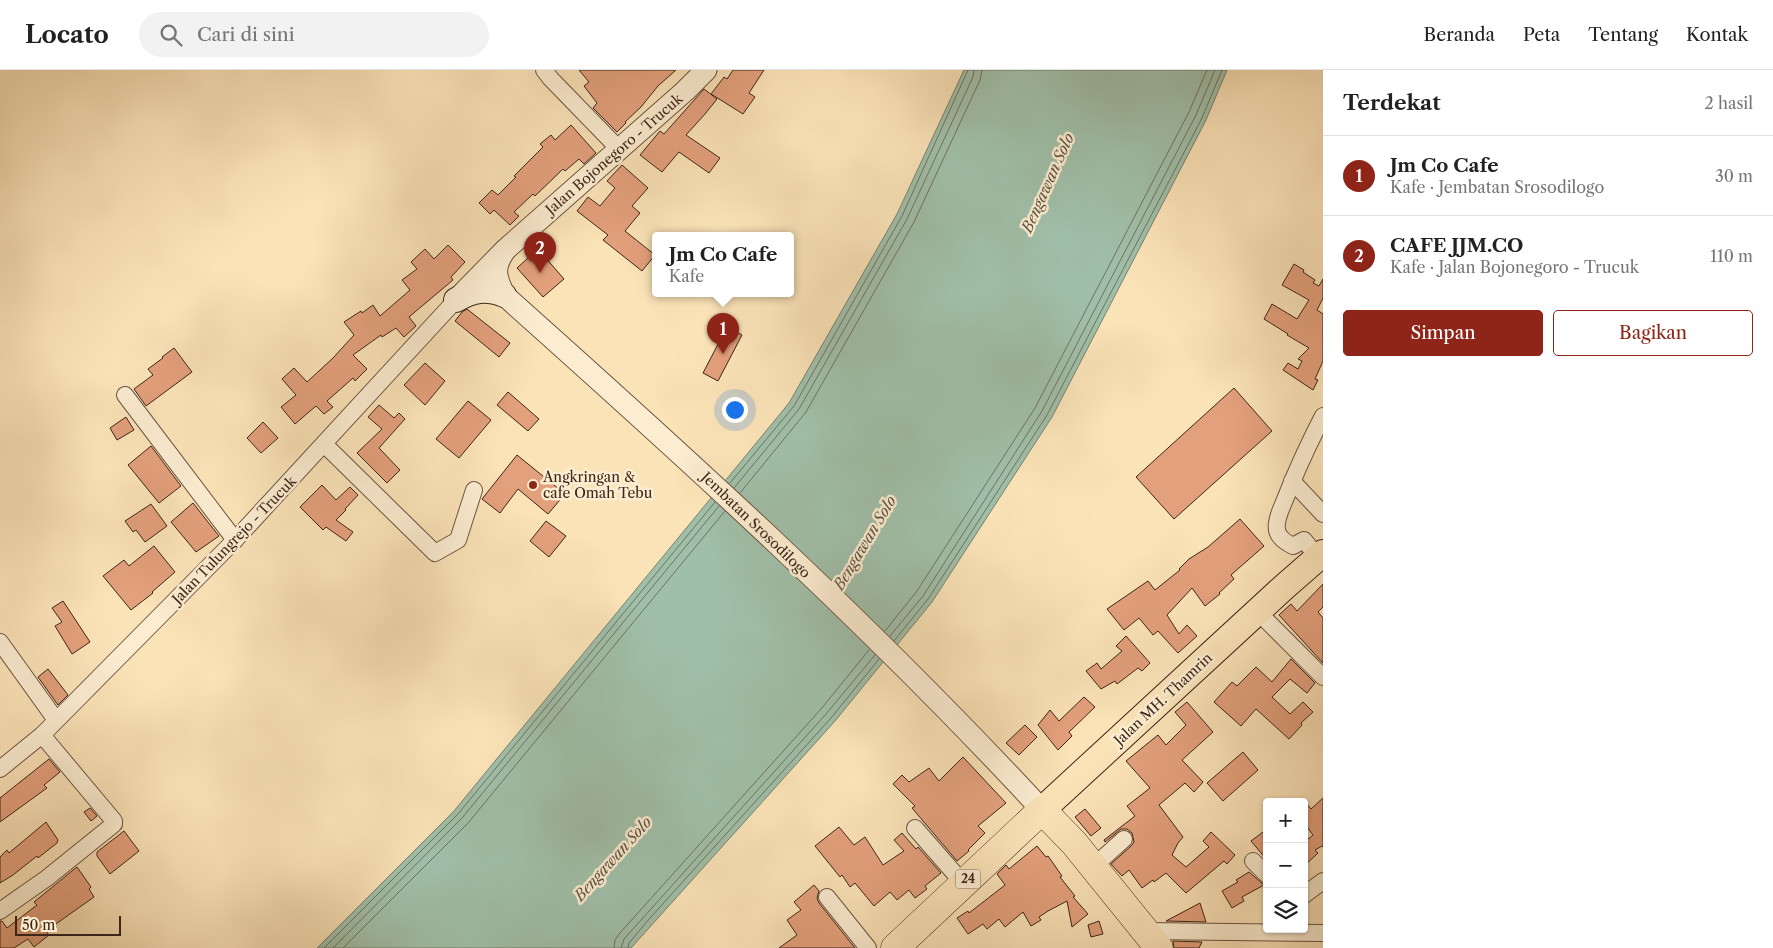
<!DOCTYPE html>
<html lang="id">
<head>
<meta charset="utf-8">
<style>
	:root { --surface:#fff; --page:#f2f2f2; --text:#222; --muted:#767676; --line:#e0e0e0; --accent:#8f2418 }
	body { margin:0; font-family:"Libre Caslon Text",serif; background:var(--page); color:var(--text) }
	.controls { position:absolute; right:15px; bottom:15px; display:grid; overflow:hidden; border-radius:5px; box-shadow:0 1px 4px #0004 }
	.controls button { width:45px; height:45px; display:grid; place-items:center; padding:0; border:0; border-bottom:1px solid var(--line); background:var(--surface); color:var(--text); font:25px sans-serif }
	.scale { position:absolute; left:15px; bottom:12px; width:106px; box-sizing:border-box; padding-left:5px; border:2px solid #3d2519; border-top:0; font-size:14px; line-height:18px; white-space:nowrap; color:#3d2519; -webkit-text-stroke:4px #fcedd1; paint-order:stroke }
	.you { position:absolute; left:734px; top:339px; width:18px; height:18px; margin:-12px; border:4px solid #fff; border-radius:50%; background:#1a73e8; box-shadow:0 0 0 8px #1a73e833 }
	.badge { display:grid; place-items:center; width:32px; height:32px; border-radius:50%; background:var(--accent); color:#fff; font-size:16px; font-weight:700 }
	.pin { position:absolute; translate:-50% -41px; filter:drop-shadow(0 1px 2px #0008) }
	.pin::after { content:''; position:absolute; top:26px; width:18px; height:15px; background:inherit; clip-path:polygon(0 0,100% 0,50% 100%) }
	.popup { position:absolute; left:652px; top:162px; width:142px; height:65px; box-sizing:border-box; display:grid; place-content:center; border-radius:5px; background:var(--surface); filter:drop-shadow(0 1px 4px #0005); font-size:16px; white-space:nowrap; color:var(--muted) }
	.popup b { font-size:19px; color:var(--text) }
	.popup::after { content:''; position:absolute; left:50%; top:100%; margin-left:-10px; border:10px solid transparent; border-top-color:var(--surface) }
	.list { margin:0; padding:0; list-style:none }
	h2 { display:flex; justify-content:space-between; align-items:center; height:65px; margin:0; padding:0 20px; font-size:21px }
	h2 small { font-size:16px; font-weight:400; color:var(--muted) }
	.list li { display:grid; grid-template-columns:32px 1fr auto; gap:15px; align-items:center; box-sizing:border-box; height:80px; padding:0 20px; border-top:1px solid var(--line) }
	.list b { display:block; font-size:19px; white-space:nowrap }
	.list p { margin:0; font-size:16px; white-space:nowrap; color:var(--muted) }
	.list em { font-size:16px; font-style:normal; color:var(--muted) }
	.actions { display:flex; gap:10px; padding:15px 20px }
	.actions a { flex:1; padding:11px 0; border:1px solid var(--accent); border-radius:5px; text-align:center; font-size:18px; color:var(--accent) }
	.actions .main { background:var(--accent); color:#fff }
	.icon { flex:none; width:28px; height:28px; fill:none; stroke:currentColor; stroke-width:2; stroke-linecap:round; stroke-linejoin:round }
	.map { position:relative; flex:none; width:1323px; height:878px; overflow:hidden }
	header { display:flex; align-items:center; gap:30px; box-sizing:border-box; height:70px; padding:0 25px; background:var(--surface); border-bottom:1px solid var(--line) }
	header strong { font-size:24px }
	nav { display:flex; gap:28px; margin-inline-start:auto; font-size:18px }
	.search { width:350px; height:45px; background:var(--page); display:flex; align-items:center; gap:12px; box-sizing:border-box; padding:0 18px; border-radius:28px; color:var(--muted); font-size:19px }
	main { display:flex }
	aside { flex:1; background:var(--surface) }
	.map>svg:first-child { display:block }
	.water { fill:#a0bfa9; stroke:#78816f }
	.lines { fill:none; stroke-linecap:round; stroke-linejoin:round }
	.shore { stroke:#6e7261; stroke-width:1 }
	.building { fill:#e3a07c; stroke:#3d2519 }
	.minor-casing { stroke:#6c5441; stroke-width:18 }
	.tertiary-casing { stroke:#6c5441; stroke-width:23 }
	.secondary-casing { stroke:#3d2519; stroke-width:26 }
	.primary-casing { stroke:#3d2519; stroke-width:28 }
	.trunk-casing { stroke:#3d2519; stroke-width:29 }
	.minor { stroke:#fcedd1; stroke-width:16 }
	.tertiary { stroke:#fcedd1; stroke-width:21 }
	.secondary { stroke:#fcedd1; stroke-width:24 }
	.primary { stroke:#fbe3b8; stroke-width:26 }
	.trunk { stroke:#fbe3b8; stroke-width:28 }
	.poi-dot { fill:#8f2418; stroke:#fcedd1; stroke-width:2 }
	.labels { text-anchor:middle; stroke-width:5; stroke-linejoin:round; paint-order:stroke }
	.shield { fill:#fcedd1; stroke:#766150; stroke-width:1 }
	.shield-label { font-size:12px; font-weight:bold; fill:#3d2519 }
	.street-label { font-size:14px; fill:#3d2519; stroke:#fcedd1 }
	.poi-label { font-size:14px; fill:#3d2519; stroke:#fcedd1; text-anchor:start }
	.water-label { font-size:15px; font-style:italic; fill:#5b5344; stroke:#fcedd1 }
</style>
</head>
<body>
<header>
<strong>Locato</strong>
<div class="search"><svg class="icon" aria-label="search" viewBox="0 0 24 24"><circle cx="10" cy="10" r="6"/><path d="M15 15l6 6"/></svg>Cari di sini</div>
<nav><a>Beranda</a><a>Peta</a><a>Tentang</a><a>Kontak</a></nav>
</header>
<main>
<div class="map">
<svg width="1323" height="878" viewBox="0 0 1323 878">
	<rect width="100%" height="100%" fill="#fbe3b8"/>
	<filter id="stains"><feTurbulence type="fractalNoise" baseFrequency=".004" numOctaves="4"/><feColorMatrix values="0 0 0 0 .2 0 0 0 0 .09 0 0 0 0 .02 0 0 0 .5 -.17"/></filter>
	<radialGradient id="worn" r=".72"><stop offset=".6" stop-color="#630" stop-opacity="0"/><stop offset="1" stop-color="#630" stop-opacity=".3"/></radialGradient>
	<path class="water" d="M964 0H1227L1206 50 1052 347 932 532 835 651 631 878H317L454 741 789 333 897 144Z"/>
	<g class="lines">
		<g class="shore">
			<path d="M730 413 794 336 902 146 968 0"/>
			<path d="M734 418 799 339 907 149 973 7 974 0"/>
			<path d="M740 423 806 342 914 152 980 10 982 0"/>
			<path d="M885 561 917 521 1035 338 1189 42 1207 0"/>
			<path d="M890 566 923 526 1042 341 1196 45 1215 0"/>
			<path d="M894 571 928 529 1047 345 1202 48 1222 0"/>
			<path d="M324 878 458 744 715 432"/>
			<path d="M333 878 462 748 719 436"/>
			<path d="M343 878 468 753 725 441"/>
			<path d="M614 878 615 870 619 864 821 639 869 580"/>
			<path d="M621 878 624 869 826 644 875 585"/>
			<path d="M628 878 629 873 650 848 831 648 879 589"/>
		</g>
	</g>
	<g class="building">
		<path d="M579 0H676L658 16 641 37 625 52 626 53 617 62 593 38 597 33 584 16 589 12Z"/>
		<path d="M733 0H764L749 23 755 27 743 44 711 24 724 7 727 9Z"/>
		<path d="M704 19 717 29 705 44 686 65 720 88 709 103 679 82 662 102 640 85 660 61 664 64Z"/>
		<path d="M571 55 596 83 584 94 579 89 565 101 563 99 535 126 533 124 514 142 519 146 510 155 494 140 490 144 479 133 492 120 498 125 516 107 514 106 543 77 540 74 551 65 555 70Z"/>
		<path d="M622 95 648 118 632 136 640 143 625 161 655 185 642 201 603 170 608 165 577 141 588 127 600 136 615 118 607 111Z"/>
		<path d="M448 175 465 192 451 207 453 210 409 247 416 256 404 267 396 258 382 267 381 265 353 285 367 299 355 311 353 308 327 331 333 337 324 344 316 336 295 354 281 337 296 325 282 309 294 298 307 312 333 288 354 265 344 252 361 241 362 243 373 235 380 246 410 220 402 210 417 199 411 192 425 179 434 189Z"/>
		<path d="M538 179 564 209 543 227 517 198Z"/>
		<path d="M1294 194 1304 200 1303 202 1315 210 1313 213 1319 216 1323 209V228L1317 240 1323 244V291L1315 309 1318 310 1313 320 1283 300 1288 293 1298 299 1302 291 1298 289 1309 278 1287 265 1288 264 1264 249 1272 234 1297 249 1309 230 1282 215Z"/>
		<path d="M467 239 510 273 499 287 455 251 462 242Z"/>
		<path d="M727 257 742 265 718 311 703 303Z"/>
		<path d="M174 278 192 302 146 336 134 319 153 305 148 299 163 288 162 287Z"/>
		<path d="M425 293 445 311 425 335 404 315Z"/>
		<path d="M1234 318 1272 361 1174 449 1136 407Z"/>
		<path d="M508 322 539 349 528 361 497 335Z"/>
		<path d="M468 331 491 350 459 388 436 369Z"/>
		<path d="M379 335 394 348 399 343 405 349 379 378 400 400 387 413 357 383 382 359 368 347Z"/>
		<path d="M126 347 134 360 117 370 110 358Z"/>
		<path d="M263 352 278 368 261 383 247 368Z"/>
		<path d="M151 376 181 416 159 433 128 395Z"/>
		<path d="M517 385 565 424 548 444 518 419 500 443 482 429Z"/>
		<path d="M322 415 336 430 350 417 358 425 345 439 346 440 336 450 353 462 346 471 326 457 323 460 300 437Z"/>
		<path d="M193 433 219 466 196 482 171 452Z"/>
		<path d="M151 434 167 456 145 472 136 460 133 462 125 451Z"/>
		<path d="M1240 449 1264 476 1231 505 1234 509 1219 523 1220 524 1205 536 1192 518 1167 545 1179 564 1187 555 1197 566 1178 583 1158 561 1153 565 1139 548 1124 560 1107 539 1148 511 1155 520 1180 500 1179 499 1189 489 1208 477Z"/>
		<path d="M546 451 566 466 549 487 530 471Z"/>
		<path d="M154 476 175 502 152 522 153 523 131 540 103 506 124 490 129 496Z"/>
		<path d="M1323 514V537L1318 542 1323 548V593L1279 545 1291 534 1297 541Z"/>
		<path d="M63 531 90 572 72 584 55 556 62 552 52 538Z"/>
		<path d="M1126 566 1150 593 1142 601 1138 598 1117 614 1115 611 1101 619 1086 601 1097 593 1101 599 1122 581 1116 576Z"/>
		<path d="M1291 589 1315 613 1307 623 1290 609 1272 627 1290 644 1303 632 1313 642 1301 653 1302 655 1289 669 1256 639 1241 656 1214 632 1232 612 1237 616 1256 597 1272 612Z"/>
		<path d="M48 599 68 625 58 635 38 607Z"/>
		<path d="M1084 627 1095 637 1069 662 1072 666 1058 680 1038 655 1050 640 1059 651Z"/>
		<path d="M1187 632 1213 662 1182 690 1203 712 1194 722 1185 713 1159 735 1183 767 1178 773 1172 785 1186 797 1209 777 1203 771 1211 762 1235 785 1227 794 1224 791 1186 823 1166 803 1154 812 1153 810 1142 818 1129 800 1122 806 1111 794 1131 776 1134 772 1132 763 1127 759H1121L1105 772 1104 770 1135 746 1127 736 1150 718 1126 691 1158 665 1166 675 1186 655 1175 642Z"/>
		<path d="M1025 655 1037 667 1019 685 1006 673Z"/>
		<path d="M1243 682 1258 700 1223 731 1207 713Z"/>
		<path d="M963 687 1006 733 978 756 985 763 968 780 969 781 957 791 912 738 915 736 893 714 902 705 909 712 929 698 939 711Z"/>
		<path d="M49 689 60 702 44 715 47 718 0 752V728Z"/>
		<path d="M1323 728V777L1322 776 1315 780 1318 783 1304 796V769L1306 771 1313 765 1304 753V731L1311 739Z"/>
		<path d="M90 738 97 746 91 751 84 742Z"/>
		<path d="M1085 739 1101 758 1091 766 1075 747Z"/>
		<path d="M46 752 58 770 57 773 38 788 37 786 13 805 0 813V787L7 780 9 783Z"/>
		<path d="M839 757 854 775 865 767 883 795 904 781 894 770 902 763 916 779 918 777 941 803 925 816 927 819 915 828 909 820 897 830 890 822 874 836 855 813 850 817 842 805 840 807 815 776Z"/>
		<path d="M1267 759V790L1251 771Z"/>
		<path d="M124 761 139 781 110 804 97 786V782Z"/>
		<path d="M1037 776 1046 787 1048 786 1062 806 1060 807 1075 826 1073 827 1088 844 1072 857 1067 831 1048 841 1039 847 1041 850 1031 856 1023 842 1005 857 999 849 987 859 983 854 968 864 957 848 968 841 969 843 1005 815 997 804 1006 795 1009 799Z"/>
		<path d="M77 797 91 817 89 819 94 827 46 861 49 865 34 877 28 869 14 878H0V851H2L7 858 37 835 34 832Z"/>
		<path d="M1249 802 1264 815 1242 827 1244 831 1232 838 1222 821 1238 812 1236 810Z"/>
		<path d="M814 815 819 821 817 828 819 833 855 878H779L797 865 787 850 801 840 794 832Z"/>
		<path d="M1200 833 1206 852 1166 851Z"/>
		<path d="M1099 851 1103 864 1091 867 1088 855Z"/>
		<path d="M1173 871 1202 872 1199 878H1174Z"/>
	</g>
	<g class="lines">
		<g class="minor-casing">
			<g id="minor">
				<path d="M544 0 551 9 619 79"/>
				<path d="M125 325 235 470"/>
				<path d="M324 374 435 483 458 470 474 420"/>
				<path d="M1292 411 1323 444"/>
				<path d="M1312 480 1304 470 1293 476C1283 471 1275 465 1277 453 1278 444 1283 435 1286 427 1297 399 1309 373 1323 346"/>
				<path d="M1257 541 1323 607"/>
				<path d="M0 572 56 650"/>
				<path d="M0 699 42 665 235 470 456 230"/>
				<path d="M915 758 963 813"/>
				<path d="M1253 791 1267 805"/>
				<path d="M1093 797 1124 769"/>
				<path d="M1304 825 1323 811"/>
				<path d="M827 827 868 878"/>
				<path d="M0 841 47 808 114 754V751L42 665"/>
				<path d="M1145 861 1323 863"/>
			</g>
		</g>
		<g class="tertiary-casing">
			<g id="tertiary">
				<path d="M505 180C493 198 495 205 504 225 689 390 873 557 1042 740"/>
				<path d="M456 230 505 180 685 21 706 0"/>
			</g>
		</g>
		<g class="secondary-casing">
			<path id="secondary" d="M456 230C473 220 486 218 504 225"/>
		</g>
		<g class="primary-casing">
			<path id="primary" d="M1042 740 1283 518 1323 483"/>
		</g>
		<g class="trunk-casing">
			<path id="trunk" d="M895 878 1042 740 1074 773 1159 878"/>
		</g>
		<use href="#minor" class="minor"/>
		<use href="#tertiary" class="tertiary"/>
		<use href="#secondary" class="secondary"/>
		<use href="#primary" class="primary"/>
		<use href="#trunk" class="trunk"/>
	</g>
	<circle class="poi-dot" cx="533" cy="415" r="5"/>
	<g class="labels">
		<rect class="shield" x="955.5" y="799.5" width="25" height="19" rx="4"/>
		<g class="shield-label">
			<text x="968" y="813">24</text>
		</g>
		<g class="street-label">
			<text transform="translate(614 84) rotate(-41)" y="5">Jalan Bojonegoro - Trucuk</text>
			<text transform="translate(756 455) rotate(44)" y="5">Jembatan Srosodilogo</text>
			<text transform="translate(234 470) rotate(-46)" y="5">Jalan Tulungrejo - Trucuk</text>
			<text transform="translate(1163 629) rotate(-43)" y="5">Jalan MH. Thamrin</text>
		</g>
		<g class="poi-label">
			<text x="543" y="412">Angkringan &amp;<tspan x="543" dy="16">cafe Omah Tebu</tspan></text>
		</g>
		<g class="water-label">
			<text transform="translate(1048 113) rotate(-66)" y="5">Bengawan Solo</text>
			<text transform="translate(865 473) rotate(-59)" y="5">Bengawan Solo</text>
			<text transform="translate(613 789) rotate(-48)" y="5">Bengawan Solo</text>
		</g>
	</g>
	<rect width="100%" height="100%" filter="url(#stains)"/>
	<rect width="100%" height="100%" fill="url(#worn)"/>
</svg>
<div class="controls">
<button>+</button>
<button>−</button>
<button><svg class="icon" aria-label="layers" viewBox="0 0 24 24"><path d="M12 4l9 5-9 5-9-5zM3 14l9 5 9-5"/></svg></button>
</div>
<div class="scale">50 m</div>
<div class="you"></div>
<div class="pin badge" style="left:723px;top:284px">1</div>
<div class="popup"><b>Jm Co Cafe</b>Kafe</div>
<div class="pin badge" style="left:540px;top:203px">2</div>
</div>
<aside>
<h2>Terdekat<small>2 hasil</small></h2>
<ul class="list">
<li><span class="badge">1</span><div><b>Jm Co Cafe</b><p>Kafe · Jembatan Srosodilogo</p></div><em>30 m</em></li>
<li><span class="badge">2</span><div><b>CAFE JJM.CO</b><p>Kafe · Jalan Bojonegoro - Trucuk</p></div><em>110 m</em></li>
</ul>
<div class="actions"><a class="main">Simpan</a><a>Bagikan</a></div>
</aside>
</main>
</body>
</html>
